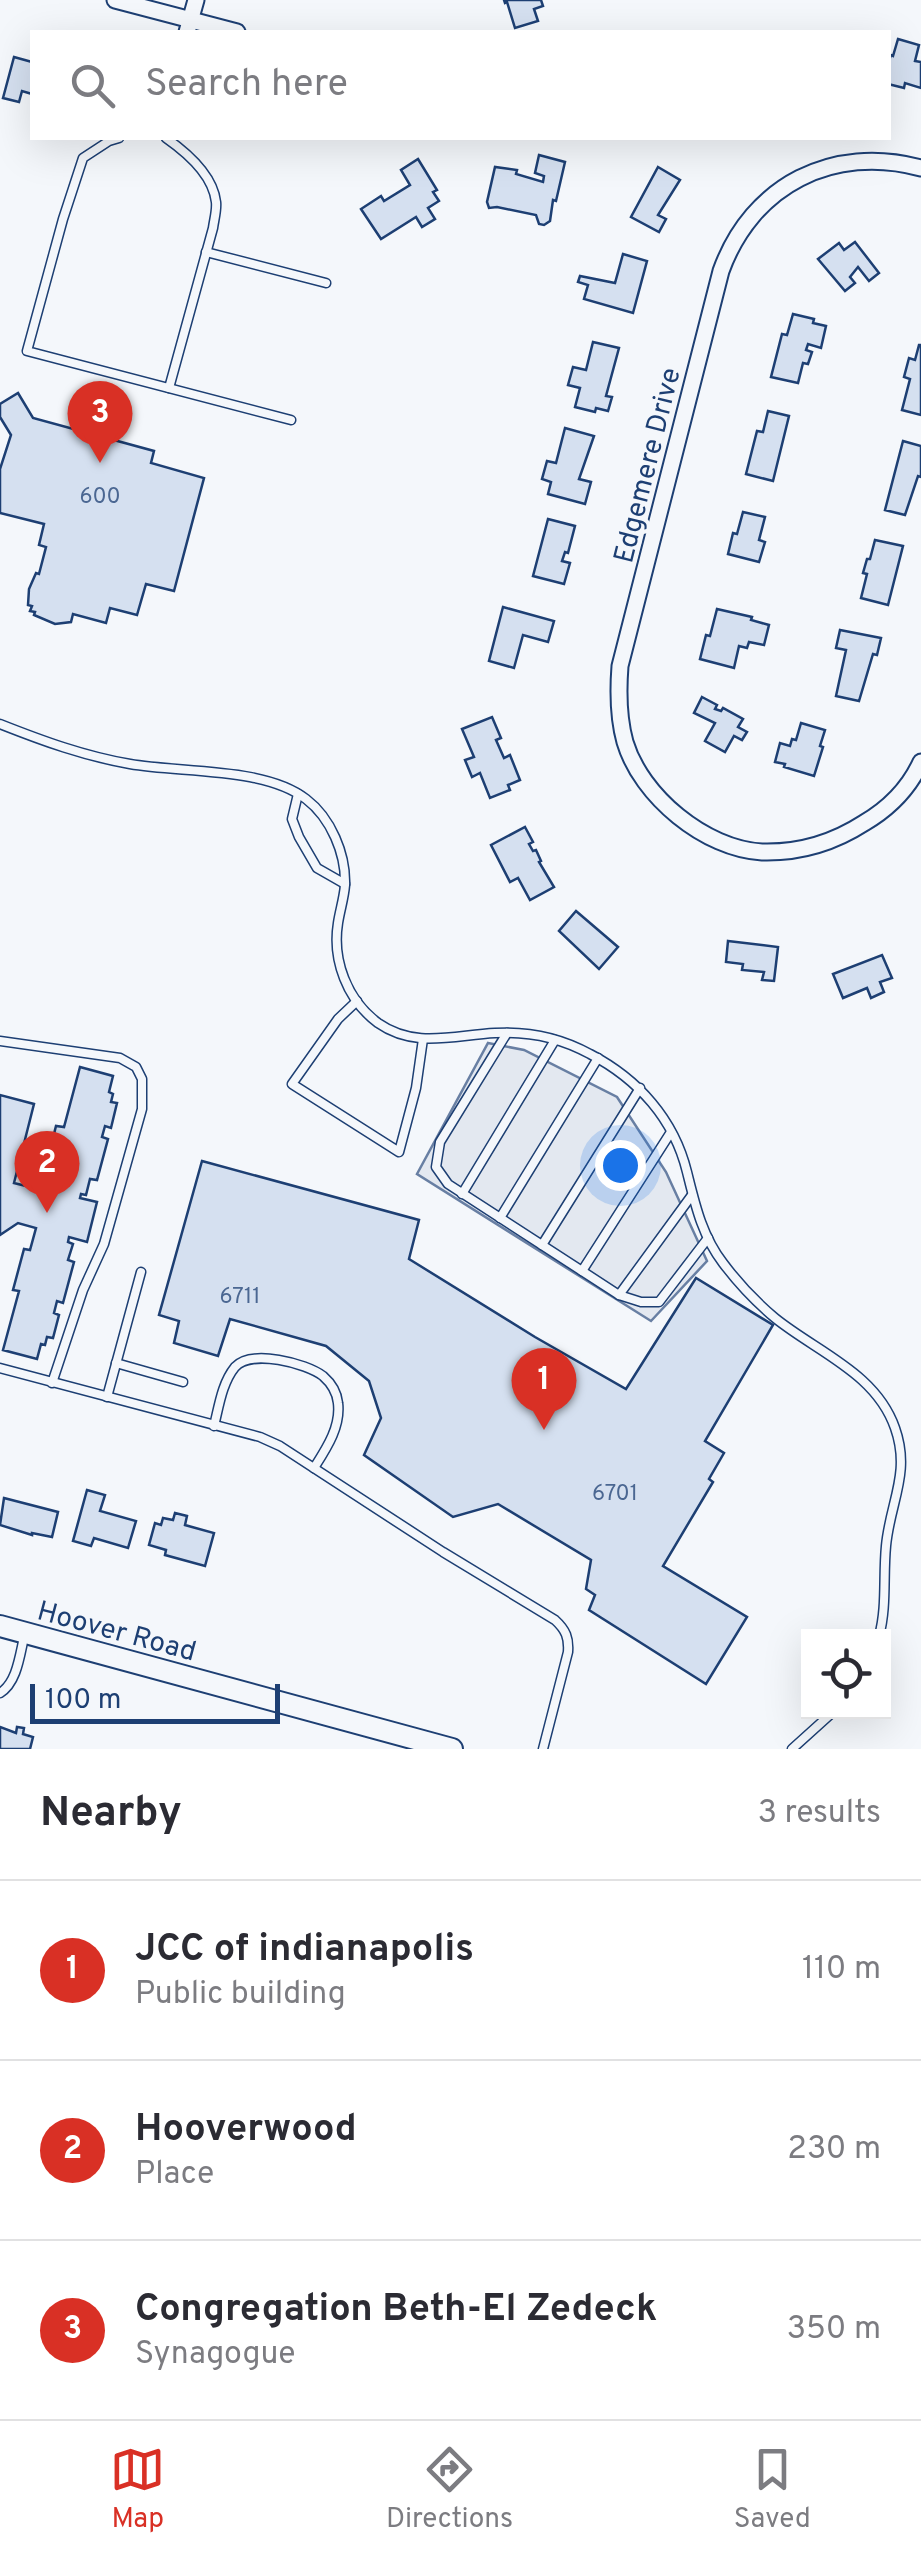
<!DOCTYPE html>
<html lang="en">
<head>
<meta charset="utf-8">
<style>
	:root { --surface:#fff; --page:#f7f7f7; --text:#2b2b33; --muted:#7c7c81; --line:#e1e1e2; --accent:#d93025 }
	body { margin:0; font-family:Overpass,sans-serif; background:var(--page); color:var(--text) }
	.controls { position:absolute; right:30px; bottom:30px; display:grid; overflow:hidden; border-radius:0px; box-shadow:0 10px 40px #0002 }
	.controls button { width:90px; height:90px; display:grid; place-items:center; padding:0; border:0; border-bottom:2px solid var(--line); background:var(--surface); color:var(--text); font:50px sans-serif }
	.scale { position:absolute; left:30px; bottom:25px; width:250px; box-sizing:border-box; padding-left:10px; border:5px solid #1d3f73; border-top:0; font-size:28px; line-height:35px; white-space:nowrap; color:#1d3f73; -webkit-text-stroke:8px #f4f7fb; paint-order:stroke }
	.you { position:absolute; left:620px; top:1165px; width:35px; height:35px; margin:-25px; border:8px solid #fff; border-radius:50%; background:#1a73e8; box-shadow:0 0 0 15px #1a73e833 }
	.badge { display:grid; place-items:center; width:65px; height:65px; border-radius:50%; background:var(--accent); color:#fff; font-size:32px; font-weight:700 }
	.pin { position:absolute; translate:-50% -82px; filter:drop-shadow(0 2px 5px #0008) }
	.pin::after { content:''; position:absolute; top:52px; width:35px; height:30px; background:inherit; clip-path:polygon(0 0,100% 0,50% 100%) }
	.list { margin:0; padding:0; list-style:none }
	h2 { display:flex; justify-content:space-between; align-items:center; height:130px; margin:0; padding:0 40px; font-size:42px }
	h2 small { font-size:32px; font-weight:400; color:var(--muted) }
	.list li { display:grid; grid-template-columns:65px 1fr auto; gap:30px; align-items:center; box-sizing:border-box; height:180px; padding:0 40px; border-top:2px solid var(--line) }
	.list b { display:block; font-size:38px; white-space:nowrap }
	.list p { margin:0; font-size:32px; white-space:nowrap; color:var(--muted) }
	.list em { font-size:32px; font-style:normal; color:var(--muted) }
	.icon { flex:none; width:55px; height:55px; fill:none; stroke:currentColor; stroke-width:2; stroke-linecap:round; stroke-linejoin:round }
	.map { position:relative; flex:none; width:921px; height:1749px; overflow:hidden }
	.search { position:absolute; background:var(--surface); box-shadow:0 10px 40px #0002; left:30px; right:30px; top:30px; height:110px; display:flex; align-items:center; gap:25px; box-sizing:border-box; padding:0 35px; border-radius:0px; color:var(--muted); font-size:38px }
	.sheet { height:670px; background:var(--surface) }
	nav { display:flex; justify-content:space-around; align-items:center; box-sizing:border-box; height:140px; border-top:2px solid var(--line); background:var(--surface); font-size:28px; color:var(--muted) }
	nav a { display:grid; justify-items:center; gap:5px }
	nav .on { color:var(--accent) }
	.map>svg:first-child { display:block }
	.parking { fill:#e3e8f0; stroke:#687fa3; stroke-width:2.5 }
	.building { fill:#d5e0f0; stroke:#1d3f73; stroke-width:2.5 }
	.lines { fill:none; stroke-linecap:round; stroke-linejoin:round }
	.lane-casing { stroke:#1d3f73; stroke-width:11 }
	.street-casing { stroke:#1d3f73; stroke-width:19 }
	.secondary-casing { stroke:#1d3f73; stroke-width:24 }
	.lane { stroke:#f4f7fb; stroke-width:8 }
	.street { stroke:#f4f7fb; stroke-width:15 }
	.secondary { stroke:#f4f7fb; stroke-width:20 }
	.labels { text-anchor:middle; stroke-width:8; stroke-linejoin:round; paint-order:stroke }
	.number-label { font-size:22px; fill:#4b6792 }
	.street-label { font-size:28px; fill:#1d3f73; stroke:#f4f7fb }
</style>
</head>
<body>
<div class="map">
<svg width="921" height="1749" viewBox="0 0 921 1749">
	<rect width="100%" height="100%" fill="#f4f7fb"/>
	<path class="parking" d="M488 1043 524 1050 617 1097 666 1172 707 1261 651 1321 417 1174Z"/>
	<g class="building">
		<path d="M504 0H541L543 6 534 9 538 21 515 28 507 2 505 3Z"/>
		<path d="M898 39 919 45 915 61 921 62V88L905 83 904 88 888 84V63L891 55 893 56Z"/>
		<path d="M14 57 32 62V94L22 91 19 102 3 98Z"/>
		<path d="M539 155 565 162 556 201 553 200 550 221 544 225 539 224 536 215 497 207 489 208 487 202 495 167 517 170 516 174 543 182 544 176 535 173Z"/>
		<path d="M418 159 437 190 433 192 439 201 428 208 435 219 422 227 416 217 381 239 361 209 381 196 384 201 410 185 401 170Z"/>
		<path d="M658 167 680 180 658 215 666 219 659 232 631 217Z"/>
		<path d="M855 242 879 273 869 281 858 267 850 277 855 283 845 291 818 259 839 243 844 250Z"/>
		<path d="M623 254 647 261 633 313 584 299 588 285 578 282 580 276 615 283Z"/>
		<path d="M793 314 814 319 813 323 826 326 821 348 808 344 806 350 812 352 808 364 803 363 798 383 771 377 782 334 787 335Z"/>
		<path d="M593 342 619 348 606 396 612 397 608 411 596 408 595 412 575 407 580 388 568 385 573 367 586 370Z"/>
		<path d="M919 345H921V415L902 410 910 379 904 377 909 358 915 360Z"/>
		<path d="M18 393 33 418 154 451 151 463 204 478 174 591 146 584 137 615 110 608 106 623 73 614 71 622 55 624 34 615 35 612 30 611 32 606 28 605 29 589 36 573 39 574 46 547 39 545 44 524 0 513V469L11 435 0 417V404Z"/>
		<path d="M768 411 789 416 773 481 746 474 757 431 763 432Z"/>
		<path d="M565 428 594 436 579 479 591 482 585 504 548 494 551 482 542 479 547 461 556 463Z"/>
		<path d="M903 441 921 446V477L918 476 905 515 885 510Z"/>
		<path d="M743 512 765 517 759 540 765 542 759 562 728 554 733 533 737 534Z"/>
		<path d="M548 519 575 526 568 553 565 552 562 561 570 563 564 584 533 576Z"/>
		<path d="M875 540 903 546 888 605 861 598 867 574 863 573 867 559H870Z"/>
		<path d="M503 607 554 621 548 642 523 635 514 668 489 661Z"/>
		<path d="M717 609 752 617 751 620 769 625 764 645 749 642 747 648 739 646 734 668 700 659 706 635 710 636Z"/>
		<path d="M840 630 881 638 877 655 873 654 859 701 836 696 846 650 836 648Z"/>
		<path d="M702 697 717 705 715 709 721 711 723 708 743 719 738 727 747 732 742 740 734 736 725 752 705 741 715 723 694 713Z"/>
		<path d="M492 717 501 738 496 740 504 758 510 755 520 780 508 785 510 790 490 798 480 773 472 777 465 760 474 757 462 729Z"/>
		<path d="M801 723 825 730 820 746 823 747 814 776 784 767 785 764 775 762 780 743 790 746 792 739 796 740Z"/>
		<path d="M525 827 533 842 529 844 533 851 536 850 541 861 539 862 554 887 530 900 518 878 510 882 491 845Z"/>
		<path d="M576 911 618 947 599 969 559 931Z"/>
		<path d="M728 941 778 947 774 981 762 980 764 972 742 970 743 964 726 962Z"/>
		<path d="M882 955 892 978 880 982 884 992 871 998 867 988 843 998 833 974Z"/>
		<path d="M80 1067 113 1076 109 1092 113 1094 111 1102 117 1103 111 1128 105 1126 102 1137 108 1139 97 1180 90 1179 86 1195 81 1194 80 1198 97 1202 87 1242 69 1237 68 1242 73 1244 68 1260 74 1262 63 1303 57 1301 54 1313 59 1315 53 1338 47 1337 45 1345 41 1344 37 1359 3 1350 19 1291 13 1290 24 1249 30 1250 36 1228 18 1223 0 1235V1095L34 1104 14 1183 30 1187 33 1175 43 1178 56 1126 64 1127Z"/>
		<path d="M202 1161 419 1220 409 1259 535 1337 626 1389 696 1278 773 1325 705 1441 724 1453 709 1479 713 1482 663 1566 747 1617 706 1684 589 1610 595 1595 586 1589 591 1560 498 1504 453 1517 364 1455 381 1418 369 1381 326 1346 230 1319 218 1356 174 1343 179 1321 159 1315Z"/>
		<path d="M87 1490 105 1495 100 1511 136 1521 128 1548 94 1538 91 1546 73 1541Z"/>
		<path d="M4 1498 58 1512 52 1537 32 1533V1535L0 1525Z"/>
		<path d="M175 1513 187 1516 185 1525 214 1533 205 1566 165 1555 166 1550 149 1545 155 1523 161 1525 163 1518 173 1520Z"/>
		<path d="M0 1727 16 1733 17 1727 24 1728 23 1734 33 1737 30 1749H0Z"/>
	</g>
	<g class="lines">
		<g class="lane-casing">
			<g id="lane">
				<path d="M119 138 109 141 83 158 63 219 27 351 291 420"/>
				<path d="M166 138C186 152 213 175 216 202 217 210 214 220 213 228L169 388"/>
				<path d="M206 252 326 283"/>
				<path d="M0 724C43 741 84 756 130 764 181 773 265 767 306 799 331 818 346 854 345 885 344 898 340 910 338 923 332 960 347 1000 378 1023 415 1049 454 1035 495 1033 528 1031 561 1038 590 1054 638 1079 674 1119 687 1172 695 1204 702 1236 723 1263 738 1283 756 1302 775 1318 817 1352 876 1373 895 1428 911 1473 890 1502 886 1546 883 1577 887 1607 879 1636"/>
				<path d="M298 794 292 819 299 837 317 868 345 884"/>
				<path d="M357 1001 338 1019 292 1084 399 1152 416 1088 423 1039"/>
				<path d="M507 1033 440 1142 436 1167 448 1184 619 1295 641 1302H659L708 1238"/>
				<path d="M0 1041 120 1058 136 1067 142 1079V1109L104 1244 83 1290 52 1383"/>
				<path d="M462 1194 555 1040"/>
				<path d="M500 1218 598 1058"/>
				<path d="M542 1245 640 1088"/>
				<path d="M582 1271 671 1132"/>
				<path d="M619 1295 692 1195"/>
				<path d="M116 1363 183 1382"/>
				<path d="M0 1368 260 1437 280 1446 443 1552 555 1620C566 1630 569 1638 568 1652L543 1749"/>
				<path d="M107 1397 141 1272"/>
				<path d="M214 1426C219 1406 222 1383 235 1367 251 1349 306 1363 323 1376 331 1383 337 1393 338 1403 341 1427 326 1449 314 1468"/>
				<path d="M0 1693C18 1682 20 1652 25 1633"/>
				<path d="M792 1749 833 1712"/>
			</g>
		</g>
		<g class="street-casing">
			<g id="street">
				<path d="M115 0 237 32"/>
				<path d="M187 32 196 0"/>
				<path d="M921 168C833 144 752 185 721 271L620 666C618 692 618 717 625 742 641 796 705 849 762 852 799 853 833 843 864 823 888 809 909 788 921 762"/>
			</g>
		</g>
		<g class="secondary-casing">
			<path id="secondary" d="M0 1626 452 1749"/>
		</g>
		<use href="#lane" class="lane"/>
		<use href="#street" class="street"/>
		<use href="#secondary" class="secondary"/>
	</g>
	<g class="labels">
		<g class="number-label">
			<text x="100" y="503">600</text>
			<text x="240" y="1303">6711</text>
			<text x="615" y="1500">6701</text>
		</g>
		<g class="street-label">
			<text transform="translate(646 465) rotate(-76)" y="10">Edgemere Drive</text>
			<text transform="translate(117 1630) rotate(15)" y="10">Hoover Road</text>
		</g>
	</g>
</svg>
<div class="controls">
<button><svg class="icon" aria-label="locate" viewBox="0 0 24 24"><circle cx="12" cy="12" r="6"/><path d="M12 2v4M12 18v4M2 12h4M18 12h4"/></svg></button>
</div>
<div class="scale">100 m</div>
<div class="you"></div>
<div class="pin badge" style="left:544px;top:1430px">1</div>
<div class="pin badge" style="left:47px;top:1213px">2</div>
<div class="pin badge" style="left:100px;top:463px">3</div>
<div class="search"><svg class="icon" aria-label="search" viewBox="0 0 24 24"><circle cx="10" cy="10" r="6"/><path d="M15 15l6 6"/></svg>Search here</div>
</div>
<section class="sheet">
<h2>Nearby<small>3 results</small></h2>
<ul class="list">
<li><span class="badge">1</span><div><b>JCC of indianapolis</b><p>Public building</p></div><em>110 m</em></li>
<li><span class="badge">2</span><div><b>Hooverwood</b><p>Place</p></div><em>230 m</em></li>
<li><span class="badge">3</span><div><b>Congregation Beth-El Zedeck</b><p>Synagogue</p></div><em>350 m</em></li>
</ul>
</section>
<nav>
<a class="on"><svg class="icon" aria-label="map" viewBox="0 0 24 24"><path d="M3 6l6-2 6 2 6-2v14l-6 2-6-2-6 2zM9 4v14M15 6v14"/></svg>Map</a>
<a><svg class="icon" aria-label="directions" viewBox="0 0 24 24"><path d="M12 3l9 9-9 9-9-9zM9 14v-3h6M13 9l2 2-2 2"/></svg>Directions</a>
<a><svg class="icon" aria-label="saved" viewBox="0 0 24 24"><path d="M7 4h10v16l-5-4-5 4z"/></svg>Saved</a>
</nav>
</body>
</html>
